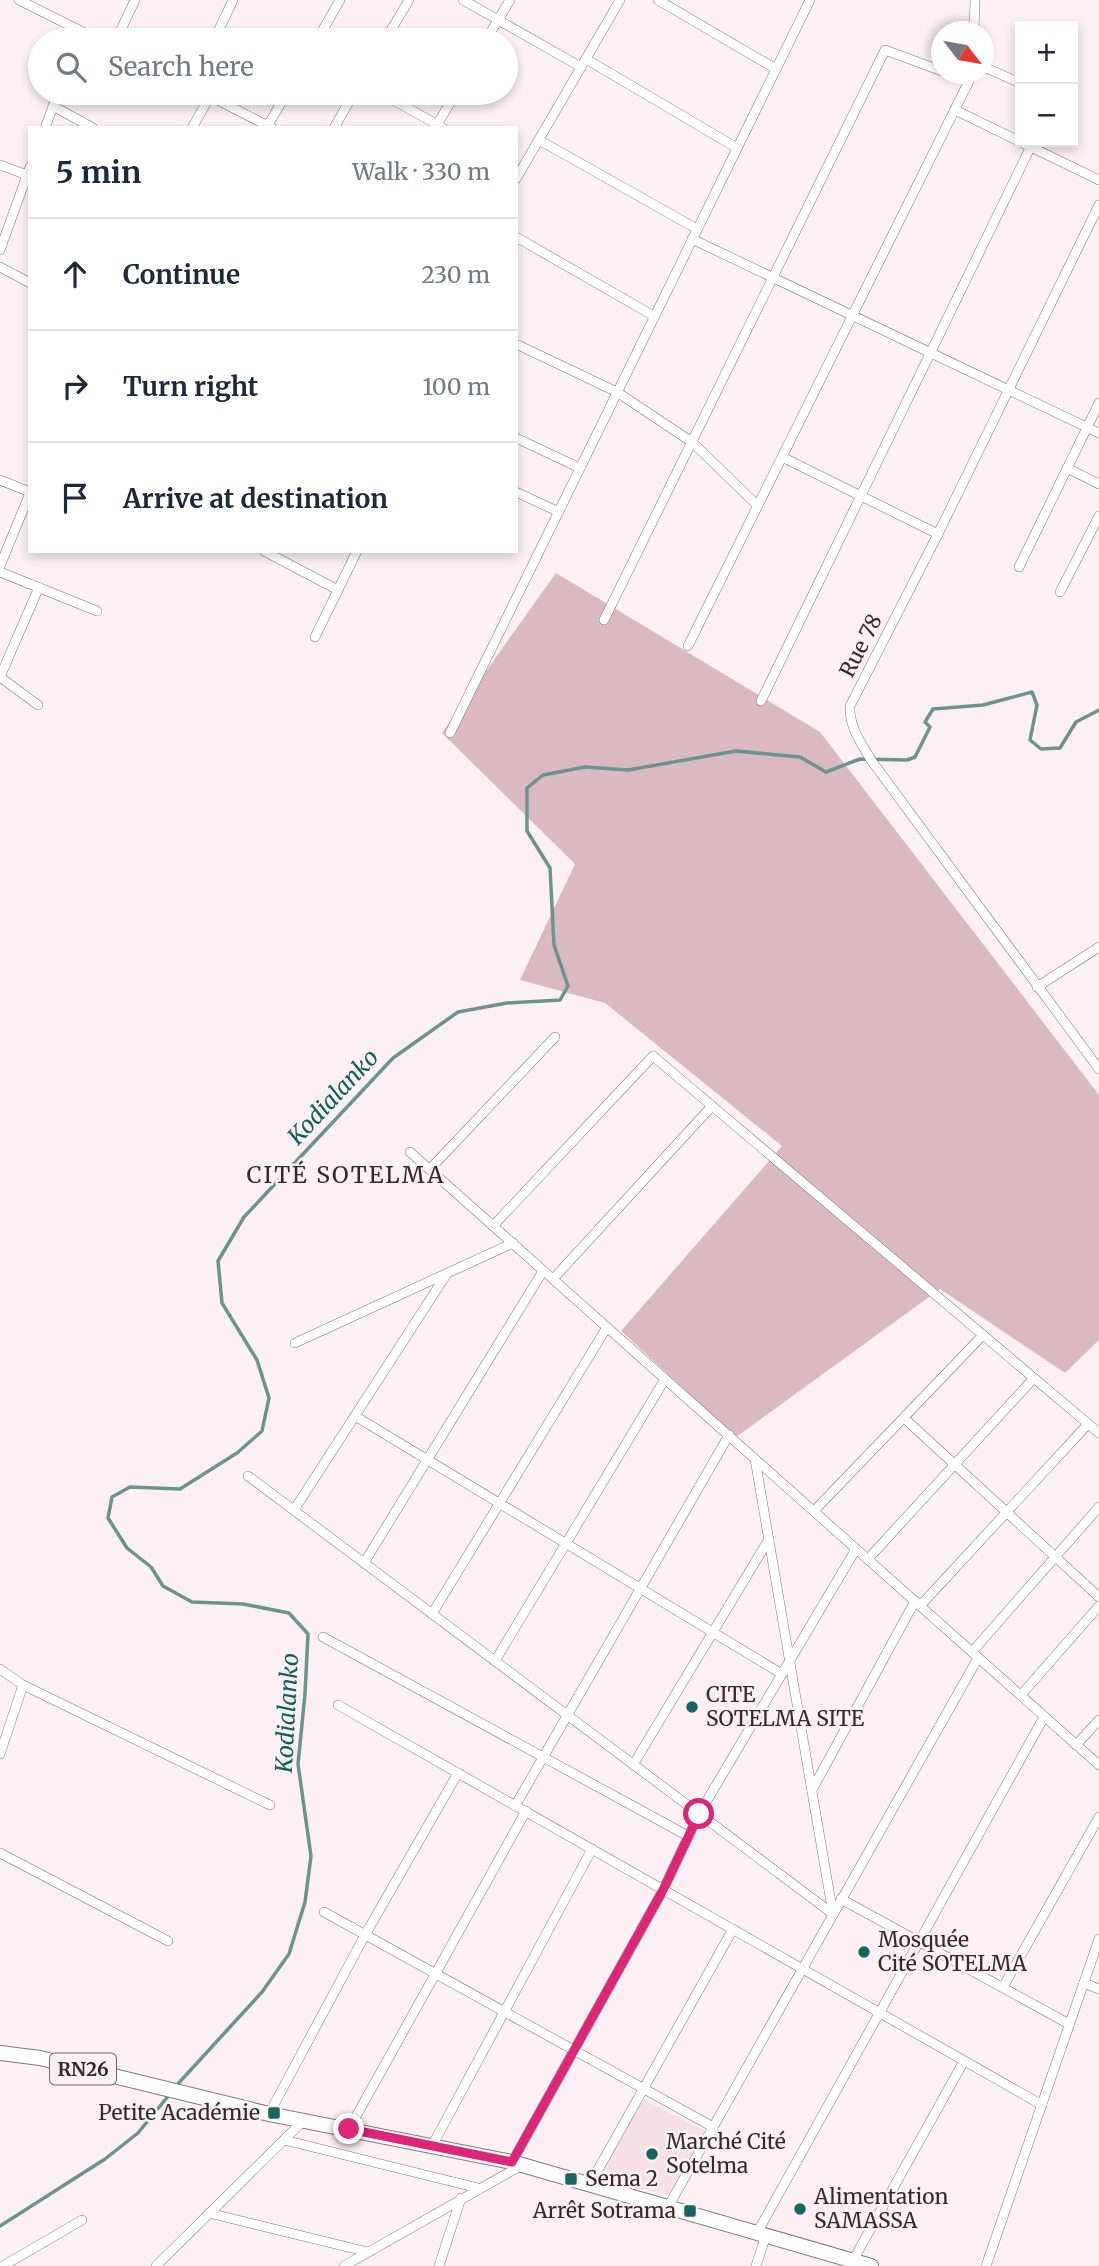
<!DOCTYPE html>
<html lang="en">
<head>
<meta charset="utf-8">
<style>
	:root { --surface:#fff; --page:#f6f6f7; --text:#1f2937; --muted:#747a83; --line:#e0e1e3 }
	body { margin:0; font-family:Merriweather,serif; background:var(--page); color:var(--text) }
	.controls { position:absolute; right:21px; top:21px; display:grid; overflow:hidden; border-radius:0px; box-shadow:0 4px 10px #0003 }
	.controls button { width:63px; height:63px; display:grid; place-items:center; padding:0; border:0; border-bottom:2px solid var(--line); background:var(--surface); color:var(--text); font:35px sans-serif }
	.compass { position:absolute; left:931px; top:21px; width:63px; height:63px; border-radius:50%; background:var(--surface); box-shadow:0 4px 10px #0003; rotate:121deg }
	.stop { position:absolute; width:21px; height:21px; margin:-16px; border:5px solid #db2777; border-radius:50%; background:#fff }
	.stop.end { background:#db2777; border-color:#fff; box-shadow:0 2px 7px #0008 }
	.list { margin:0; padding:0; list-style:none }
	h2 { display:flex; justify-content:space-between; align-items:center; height:91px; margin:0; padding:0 28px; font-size:30px }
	h2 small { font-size:23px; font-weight:400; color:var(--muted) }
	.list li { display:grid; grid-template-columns:46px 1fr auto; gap:21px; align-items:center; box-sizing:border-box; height:112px; padding:0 28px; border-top:2px solid var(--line) }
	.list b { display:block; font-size:26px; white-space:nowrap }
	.list em { font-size:23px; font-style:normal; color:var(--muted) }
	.icon { flex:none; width:38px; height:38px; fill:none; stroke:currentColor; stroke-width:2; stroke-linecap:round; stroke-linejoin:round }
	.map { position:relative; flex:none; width:1099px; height:2266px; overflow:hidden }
	.search { position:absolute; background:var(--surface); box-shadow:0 4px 10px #0003; left:28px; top:28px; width:490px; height:77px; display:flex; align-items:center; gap:18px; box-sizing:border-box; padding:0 24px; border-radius:38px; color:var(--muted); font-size:26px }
	.panel { position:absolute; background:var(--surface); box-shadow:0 4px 10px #0003; left:28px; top:126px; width:490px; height:427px; border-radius:0px }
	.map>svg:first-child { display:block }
	.built { fill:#f6e0e7 }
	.green { fill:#d9bac3 }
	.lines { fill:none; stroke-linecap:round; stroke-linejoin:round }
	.stream { stroke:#6c938d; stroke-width:3.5 }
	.minor-casing { stroke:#827679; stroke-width:10 }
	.primary-casing { stroke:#827679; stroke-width:16 }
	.minor { stroke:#fff; stroke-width:9 }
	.primary { stroke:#fff; stroke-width:14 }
	.route { stroke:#db2777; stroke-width:9 }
	.poi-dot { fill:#19645d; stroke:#fdf0f4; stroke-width:2.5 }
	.labels { text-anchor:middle; stroke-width:5; stroke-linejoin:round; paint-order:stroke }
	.shield { fill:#fdf0f4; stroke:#6e6668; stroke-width:2 }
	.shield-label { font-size:19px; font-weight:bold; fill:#302b2c }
	.street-label { font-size:21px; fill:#302b2c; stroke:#fdf0f4 }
	.poi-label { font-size:21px; fill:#302b2c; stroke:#fdf0f4; text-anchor:start }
	.water-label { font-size:23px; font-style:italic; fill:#105f58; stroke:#fdf0f4 }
	.neighbourhood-label { font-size:23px; letter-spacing:2px; fill:#302b2c; stroke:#fdf0f4 }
</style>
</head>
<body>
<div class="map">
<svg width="1099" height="2266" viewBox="0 0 1099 2266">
	<rect width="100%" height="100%" fill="#fdf0f4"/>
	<path class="built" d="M643 2099 705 2131 669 2196 600 2177Z"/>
	<path class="green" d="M556 573 820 732 1099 1095V1340L1065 1373 940 1289 736 1437 621 1331 782 1146 605 1003 520 980 575 864 442 733Z"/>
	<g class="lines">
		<g class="stream">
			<path d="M176 2086 262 1992 289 1954 305 1902 311 1856 298 1764 305 1694 308 1634 289 1613 243 1604 192 1602 163 1586 151 1567 127 1548 108 1518 112 1497 130 1487 180 1489 237 1453 262 1431 269 1398 257 1360 222 1303 218 1261 244 1217 393 1058 458 1012 507 1003 560 1000 568 986 554 945 550 868 527 831V788L543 775 585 767 628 770 736 751 800 757 826 772 860 759 907 760 915 757 930 727 925 722 933 709 983 705 1032 692 1037 705 1030 740 1041 749 1060 748 1076 722 1099 710"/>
			<path d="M0 2226 105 2159 138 2133 169 2095"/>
		</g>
		<g class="minor-casing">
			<g id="minor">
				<path d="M19 0 99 40"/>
				<path d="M463 0 581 67"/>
				<path d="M658 0 776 69"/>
				<path d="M974 32 975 0"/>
				<path d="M116 40 135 0"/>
				<path d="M214 40 233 0"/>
				<path d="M317 40 340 0"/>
				<path d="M385 40 409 0"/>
				<path d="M486 40 510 0"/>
				<path d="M586 59 737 148"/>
				<path d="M984 67 1020 83"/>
				<path d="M948 74 969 81"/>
				<path d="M204 93 272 128"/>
				<path d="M381 93 443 128"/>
				<path d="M53 106 93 128"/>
				<path d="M955 110 1099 180"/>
				<path d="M268 125 287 93"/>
				<path d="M45 128 58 93"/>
				<path d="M192 128 210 96"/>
				<path d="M334 128 354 93"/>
				<path d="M435 128 456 93"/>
				<path d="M539 140 697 229"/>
				<path d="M0 165 27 175"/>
				<path d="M516 179 620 0"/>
				<path d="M1099 205 938 534 850 706C849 727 861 743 871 760L1099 1069"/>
				<path d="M516 237 654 316"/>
				<path d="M692 239 1099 433"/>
				<path d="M0 250 30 167"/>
				<path d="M0 267 30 283"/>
				<path d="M516 344 617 392 692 442 758 506"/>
				<path d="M516 438 580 468"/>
				<path d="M782 457 938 534"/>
				<path d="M1067 468 1099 484"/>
				<path d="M0 480 30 492V493L0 566"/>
				<path d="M516 492 559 512"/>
				<path d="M264 551 338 590"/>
				<path d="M1019 567 1099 403"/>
				<path d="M0 572 97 611"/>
				<path d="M1060 592 1099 516"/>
				<path d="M604 620 885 50 942 71"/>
				<path d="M315 637 357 551"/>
				<path d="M688 646 969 81 970 74"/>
				<path d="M0 677 39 587"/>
				<path d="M0 677 38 705"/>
				<path d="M761 701 1033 142"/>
				<path d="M450 733 810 0"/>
				<path d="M1037 987 1099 947"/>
				<path d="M410 1152 1099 1765"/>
				<path d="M430 1169 555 1037"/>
				<path d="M493 1226 653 1056 1099 1433"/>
				<path d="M553 1279 712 1106"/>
				<path d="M295 1343 513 1243"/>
				<path d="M355 1416 782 1674"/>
				<path d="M904 1418 1099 1597"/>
				<path d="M755 1459 833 1914"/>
				<path d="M248 1476 833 1914"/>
				<path d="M294 1510 446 1275"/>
				<path d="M814 1511 983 1335"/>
				<path d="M868 1559 1034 1378"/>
				<path d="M364 1563 543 1271"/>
				<path d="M920 1606 1088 1424"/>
				<path d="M432 1614 607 1327"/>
				<path d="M323 1637 688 1836"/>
				<path d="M972 1652 1099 1507"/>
				<path d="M495 1661 665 1379"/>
				<path d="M0 1669 23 1685 0 1754"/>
				<path d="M23 1685 270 1805"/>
				<path d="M1021 1695 1099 1606"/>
				<path d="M338 1705 1042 2105"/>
				<path d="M1076 1745 1099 1720"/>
				<path d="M633 1765 769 1539"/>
				<path d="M812 1790 915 1601"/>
				<path d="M515 1806 729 1435"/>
				<path d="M0 1853 168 1941"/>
				<path d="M841 1899 1069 2024"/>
				<path d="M324 1912 713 2127"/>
				<path d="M1084 1983 1099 1989"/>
				<path d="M1003 1987 1099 1817"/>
				<path d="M269 2114 365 1935 458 1773"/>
				<path d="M349 2129 526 1811"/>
				<path d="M284 2140 478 2188"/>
				<path d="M432 2146 592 1849"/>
				<path d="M512 2162 663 1890 699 1814 856 1549"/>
				<path d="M590 2184 733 1929"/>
				<path d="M668 2207 978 1658"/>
				<path d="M209 2213 368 2252"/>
				<path d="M757 2233 1044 1717"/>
				<path d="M851 2264 964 2061"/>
				<path d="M3 2266 82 2220"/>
				<path d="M156 2266 303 2121"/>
				<path d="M344 2266 522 2165"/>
				<path d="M439 2266 461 2198"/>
				<path d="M756 2266 766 2235"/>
				<path d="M986 2266 1099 1939"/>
			</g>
		</g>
		<g class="primary-casing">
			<path id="primary" d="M0 2053 40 2058 269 2114 512 2162 871 2266"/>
		</g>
		<use href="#minor" class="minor"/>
		<use href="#primary" class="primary"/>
	</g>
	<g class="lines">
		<path class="route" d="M349 2129 512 2162 663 1890 699 1814"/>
	</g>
	<g class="poi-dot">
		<circle cx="692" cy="1707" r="7"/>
		<circle cx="864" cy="1952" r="7"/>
		<rect x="267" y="2106" width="14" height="14" rx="3.5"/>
		<circle cx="652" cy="2154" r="7"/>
		<rect x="564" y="2172" width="14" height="14" rx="3.5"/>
		<circle cx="800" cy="2209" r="7"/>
		<rect x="683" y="2204" width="14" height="14" rx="3.5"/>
	</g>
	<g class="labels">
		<rect class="shield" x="50" y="2053.5" width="66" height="31" rx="5"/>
		<g class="shield-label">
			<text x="83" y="2076">RN26</text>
		</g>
		<g class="street-label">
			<text transform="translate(861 646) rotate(-63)" y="7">Rue 78</text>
		</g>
		<g class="poi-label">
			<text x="706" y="1702">CITE<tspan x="706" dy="24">SOTELMA SITE</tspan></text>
			<text x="878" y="1947">Mosquée<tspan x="878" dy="24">Cité SOTELMA</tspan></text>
			<text x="260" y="2120" text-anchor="end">Petite Académie</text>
			<text x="666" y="2149">Marché Cité<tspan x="666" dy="24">Sotelma</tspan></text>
			<text x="585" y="2186">Sema 2</text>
			<text x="814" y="2204">Alimentation<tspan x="814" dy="24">SAMASSA</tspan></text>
			<text x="676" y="2218" text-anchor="end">Arrêt Sotrama</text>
		</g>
		<g class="water-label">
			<text transform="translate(333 1097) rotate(-47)" y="8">Kodialanko</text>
			<text transform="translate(287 1713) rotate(-87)" y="8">Kodialanko</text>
		</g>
		<g class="neighbourhood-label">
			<text x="346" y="1183">CITÉ SOTELMA</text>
		</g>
	</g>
</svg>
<div class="controls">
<button>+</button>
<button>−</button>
</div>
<svg class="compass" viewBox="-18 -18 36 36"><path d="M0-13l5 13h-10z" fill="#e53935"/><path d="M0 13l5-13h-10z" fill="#747a83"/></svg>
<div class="stop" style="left:699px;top:1814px"></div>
<div class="stop end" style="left:349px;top:2129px"></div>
<div class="search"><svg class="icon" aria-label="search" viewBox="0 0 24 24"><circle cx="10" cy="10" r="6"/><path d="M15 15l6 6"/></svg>Search here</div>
<section class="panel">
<h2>5 min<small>Walk · 330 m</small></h2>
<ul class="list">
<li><svg class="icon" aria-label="ahead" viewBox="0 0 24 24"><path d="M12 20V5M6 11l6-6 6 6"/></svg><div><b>Continue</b></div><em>230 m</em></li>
<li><svg class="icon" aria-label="right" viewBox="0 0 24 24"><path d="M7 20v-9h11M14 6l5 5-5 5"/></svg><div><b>Turn right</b></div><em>100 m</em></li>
<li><svg class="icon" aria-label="arrive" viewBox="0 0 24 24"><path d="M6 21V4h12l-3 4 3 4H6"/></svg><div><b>Arrive at destination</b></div></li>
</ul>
</section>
</div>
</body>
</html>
